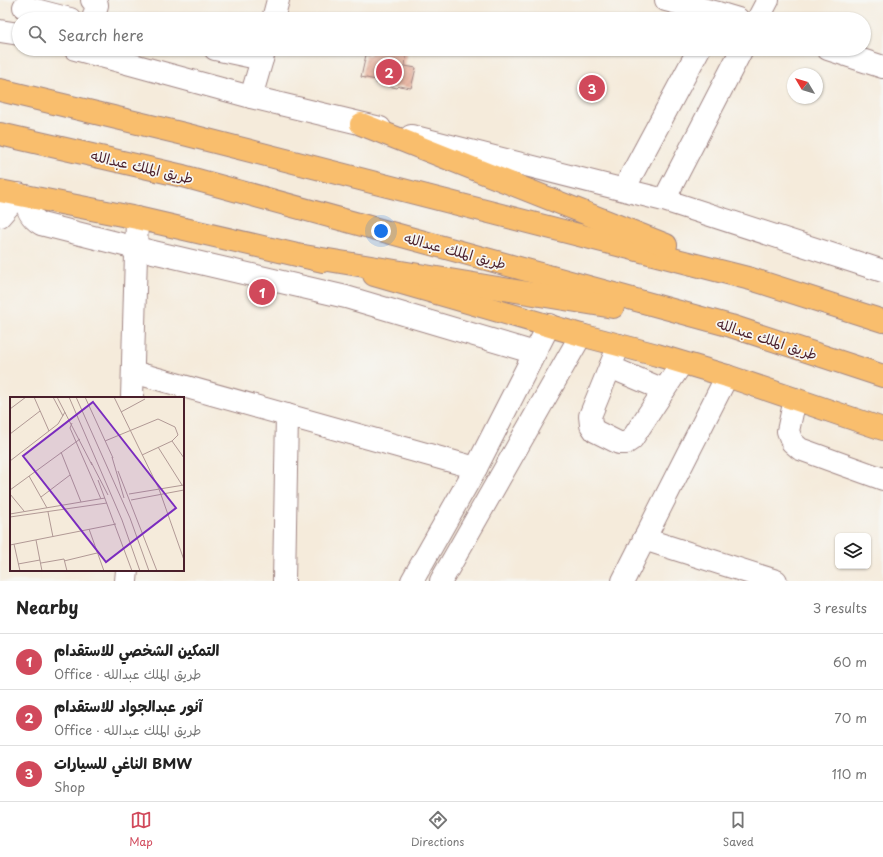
<!DOCTYPE html>
<html lang="en">
<head>
<meta charset="utf-8">
<style>
	:root { --surface:#fff; --page:#f2f2f2; --text:#222; --muted:#767676; --line:#e0e0e0; --accent:#d1495b }
	body { margin:0; font-family:"Playpen Sans","Playpen Sans Arabic",sans-serif; background:var(--page); color:var(--text) }
	.controls { position:absolute; right:12px; bottom:12px; display:grid; overflow:hidden; border-radius:6px; box-shadow:0 1px 3px #0004 }
	.controls button { width:36px; height:36px; display:grid; place-items:center; padding:0; border:0; border-bottom:1px solid var(--line); background:var(--surface); color:var(--text); font:20px sans-serif }
	.compass { position:absolute; left:787px; top:68px; width:36px; height:36px; border-radius:50%; background:var(--surface); box-shadow:0 1px 3px #0004; rotate:308deg }
	.you { position:absolute; left:381px; top:231px; width:14px; height:14px; margin:-10px; border:3px solid #fff; border-radius:50%; background:#1a73e8; box-shadow:0 0 0 6px #1a73e833 }
	.badge { display:grid; place-items:center; width:26px; height:26px; border-radius:50%; background:var(--accent); color:#fff; font-size:13px; font-weight:700 }
	.pin { position:absolute; translate:-50% -50%; border:2px solid #fff; box-shadow:0 1px 4px #0006 }
	.list { margin:0; padding:0; list-style:none }
	h2 { display:flex; justify-content:space-between; align-items:center; height:52px; margin:0; padding:0 16px; font-size:17px }
	h2 small { font-size:13px; font-weight:400; color:var(--muted) }
	.list li { display:grid; grid-template-columns:26px 1fr auto; gap:12px; align-items:center; box-sizing:border-box; height:56px; padding:0 16px; border-top:1px solid var(--line) }
	.list b { display:block; font-size:15px; white-space:nowrap }
	.list p { margin:0; font-size:13px; white-space:nowrap; color:var(--muted) }
	.list em { font-size:13px; font-style:normal; color:var(--muted) }
	.icon { flex:none; width:22px; height:22px; fill:none; stroke:currentColor; stroke-width:2; stroke-linecap:round; stroke-linejoin:round }
	.map { position:relative; flex:none; width:883px; height:581px; overflow:hidden }
	.search { position:absolute; background:var(--surface); box-shadow:0 1px 3px #0004; left:12px; right:12px; top:12px; height:44px; display:flex; align-items:center; gap:10px; box-sizing:border-box; padding:0 14px; border-radius:22px; color:var(--muted); font-size:15px }
	.sheet { height:220px; background:var(--surface) }
	nav { display:flex; justify-content:space-around; align-items:center; box-sizing:border-box; height:56px; border-top:1px solid var(--line); background:var(--surface); font-size:11px; color:var(--muted) }
	nav a { display:grid; justify-items:center; gap:2px }
	nav .on { color:var(--accent) }
	.map>svg:first-child { display:block }
	.building { fill:url(#building-hatch) }
	.lines { fill:none; stroke-linecap:round; stroke-linejoin:round }
	.minor-casing { stroke:#a08583; stroke-width:24 }
	.major-casing { stroke:#a08583; stroke-width:24 }
	.highway-casing { stroke:#a08583; stroke-width:24 }
	.minor { stroke:#fff; stroke-width:22 }
	.major { stroke:#f9be6d; stroke-width:22 }
	.highway { stroke:#f9be6d; stroke-width:22 }
	.labels { text-anchor:middle; stroke-width:3.5; stroke-linejoin:round; paint-order:stroke }
	.street-label { font-size:14px; fill:#4a1f2b; stroke:#f6f6f2 }
	.inset-road { fill:none; stroke:#b19995; stroke-width:1 }
	.view { fill:#7b2cbf; fill-opacity:0.15; stroke:#7b2cbf; stroke-width:2 }
	.inset-edge { fill:none; stroke:#4a1f2b; stroke-width:2 }
</style>
</head>
<body>
<div class="map">
<svg width="883" height="581" viewBox="0 0 883 581">
	<defs>
		<pattern id="building-hatch" width="6" height="6" patternUnits="userSpaceOnUse"><rect width="6" height="6" fill="#e8b5a2"/><path d="M-1 1l2-2M0 6l6-6M5 7l2-2" fill="none" stroke="#c89b8c"/></pattern>
	</defs>
	<rect width="100%" height="100%" fill="#f6f6f2"/>
	<filter id="ink" filterUnits="userSpaceOnUse"><feTurbulence type="fractalNoise" baseFrequency=".025" numOctaves="2"/><feDisplacementMap in="SourceGraphic" scale="8" xChannelSelector="R" yChannelSelector="G"/><feConvolveMatrix kernelMatrix="1 2 1 2 8 2 1 2 1" color-interpolation-filters="sRGB"/></filter>
	<filter id="wash" filterUnits="userSpaceOnUse"><feTurbulence type="fractalNoise" baseFrequency=".012" numOctaves="4" result="noise"/><feDisplacementMap in="SourceGraphic" scale="16" xChannelSelector="R" yChannelSelector="G"/><feGaussianBlur stdDeviation="0.9" result="paint"/><feColorMatrix in="noise" values="0 0 0 0 0 0 0 0 0 0 0 0 0 0 0 0 0 1.4 0 .05"/><feComposite in="paint" operator="in"/></filter>
	<g filter="url(#wash)">
		<rect width="100%" height="100%" fill="#f5ebdb"/>
		<g id="blocks">
			<path class="building" d="M372 49H407L405 66 416 68 411 88 399 86 397 88 376 83V80L361 77 366 55H370Z"/>
		</g>
	</g>
	<g filter="url(#ink)">
		<use href="#blocks" fill-opacity="0" stroke="#a08583" stroke-width="1"/>
		<g class="lines">
			<g class="minor-casing">
				<g id="minor">
					<path d="M92 0 97 5 93 19"/>
					<path d="M666 0 718 13 738 19"/>
					<path d="M24 7 70 19"/>
					<path d="M273 19 278 0"/>
					<path d="M758 19 768 0"/>
					<path d="M0 31 19 34"/>
					<path d="M75 49 251 97 380 128"/>
					<path d="M215 49 262 59"/>
					<path d="M828 49 883 67"/>
					<path d="M251 97 265 49"/>
					<path d="M411 136 664 200 883 271"/>
					<path d="M624 189 699 49"/>
					<path d="M26 196C26 209 30 217 41 224L136 248 346 297 535 353"/>
					<path d="M664 200 742 49"/>
					<path d="M0 216 19 194"/>
					<path d="M619 345 590 416 591 425 595 431 619 443H626L632 439 682 363"/>
					<path d="M610 367 664 390"/>
					<path d="M133 372 476 468"/>
					<path d="M132 398 137 218"/>
					<path d="M795 399 788 431 792 442 800 449 883 479"/>
					<path d="M644 539 776 581"/>
					<path d="M126 581 127 570"/>
					<path d="M284 581 287 415"/>
					<path d="M412 581 476 468 549 325"/>
					<path d="M441 581 581 335"/>
					<path d="M623 581 727 376"/>
				</g>
			</g>
			<g class="major-casing">
				<g id="major">
					<path d="M0 191 137 218 323 261"/>
					<path d="M374 275 581 335 657 355 727 376 883 429"/>
				</g>
			</g>
			<g class="highway-casing">
				<g id="highway">
					<path d="M0 90 184 134 751 279 883 321"/>
					<path d="M361 124 666 245"/>
					<path d="M0 134 183 176 731 326 883 376"/>
					<path d="M304 256 613 307"/>
				</g>
			</g>
			<use href="#minor" class="minor"/>
			<use href="#major" class="major"/>
			<use href="#highway" class="highway"/>
		</g>
	</g>
	<g class="labels">
		<g class="street-label">
			<text transform="translate(142 167) rotate(13)" y="5">طريق الملك عبدالله</text>
			<text transform="translate(455 251) rotate(15)" y="5">طريق الملك عبدالله</text>
			<text transform="translate(767 339) rotate(18)" y="5">طريق الملك عبدالله</text>
		</g>
	</g>
	<g transform="translate(10 397)">
		<rect width="174" height="174" fill="#f5ebdb"/>
		<path class="inset-road" d="M24 0 39 34M43 0 53 19M47 0 82 68M59 0 112 123 130 174M66 0 120 121 139 174M75 0 103 61M104 0 149 92 174 163M0 12 16 0M111 15 135 2M62 26 60 31 91 102M0 37 30 14M95 44 148 22 165 30 168 38 162 44 132 58M162 44 174 61M148 50 172 88M51 55 71 105M102 60 114 101M0 64 48 27 55 15M81 65 98 98M108 74 147 174M19 79 37 111M88 83 122 174M0 93 70 42M0 97 14 114M119 97 174 88M31 100 60 78M121 103 174 93M38 115 43 140M0 117 95 101M0 120 97 106M79 132 94 174M26 143 32 174M4 147 10 174M0 148 106 127M54 164 87 156M31 166 54 162 57 174M8 167 30 163"/>
		<path class="view" d="M83 5 166 111 96 165 13 59Z"/>
		<rect width="174" height="174" class="inset-edge"/>
	</g>
</svg>
<div class="controls">
<button><svg class="icon" aria-label="layers" viewBox="0 0 24 24"><path d="M12 4l9 5-9 5-9-5zM3 14l9 5 9-5"/></svg></button>
</div>
<svg class="compass" viewBox="-18 -18 36 36"><path d="M0-13l5 13h-10z" fill="#e53935"/><path d="M0 13l5-13h-10z" fill="#767676"/></svg>
<div class="you"></div>
<div class="pin badge" style="left:262px;top:292px">1</div>
<div class="pin badge" style="left:389px;top:72px">2</div>
<div class="pin badge" style="left:592px;top:88px">3</div>
<div class="search"><svg class="icon" aria-label="search" viewBox="0 0 24 24"><circle cx="10" cy="10" r="6"/><path d="M15 15l6 6"/></svg>Search here</div>
</div>
<section class="sheet">
<h2>Nearby<small>3 results</small></h2>
<ul class="list">
<li><span class="badge">1</span><div><b>التمكين الشخصي للاستقدام</b><p>Office · طريق الملك عبدالله</p></div><em>60 m</em></li>
<li><span class="badge">2</span><div><b>آنور عبدالجواد للاستقدام</b><p>Office · طريق الملك عبدالله</p></div><em>70 m</em></li>
<li><span class="badge">3</span><div><b>الناغي للسيارات BMW</b><p>Shop</p></div><em>110 m</em></li>
</ul>
</section>
<nav>
<a class="on"><svg class="icon" aria-label="map" viewBox="0 0 24 24"><path d="M3 6l6-2 6 2 6-2v14l-6 2-6-2-6 2zM9 4v14M15 6v14"/></svg>Map</a>
<a><svg class="icon" aria-label="directions" viewBox="0 0 24 24"><path d="M12 3l9 9-9 9-9-9zM9 14v-3h6M13 9l2 2-2 2"/></svg>Directions</a>
<a><svg class="icon" aria-label="saved" viewBox="0 0 24 24"><path d="M7 4h10v16l-5-4-5 4z"/></svg>Saved</a>
</nav>
</body>
</html>
